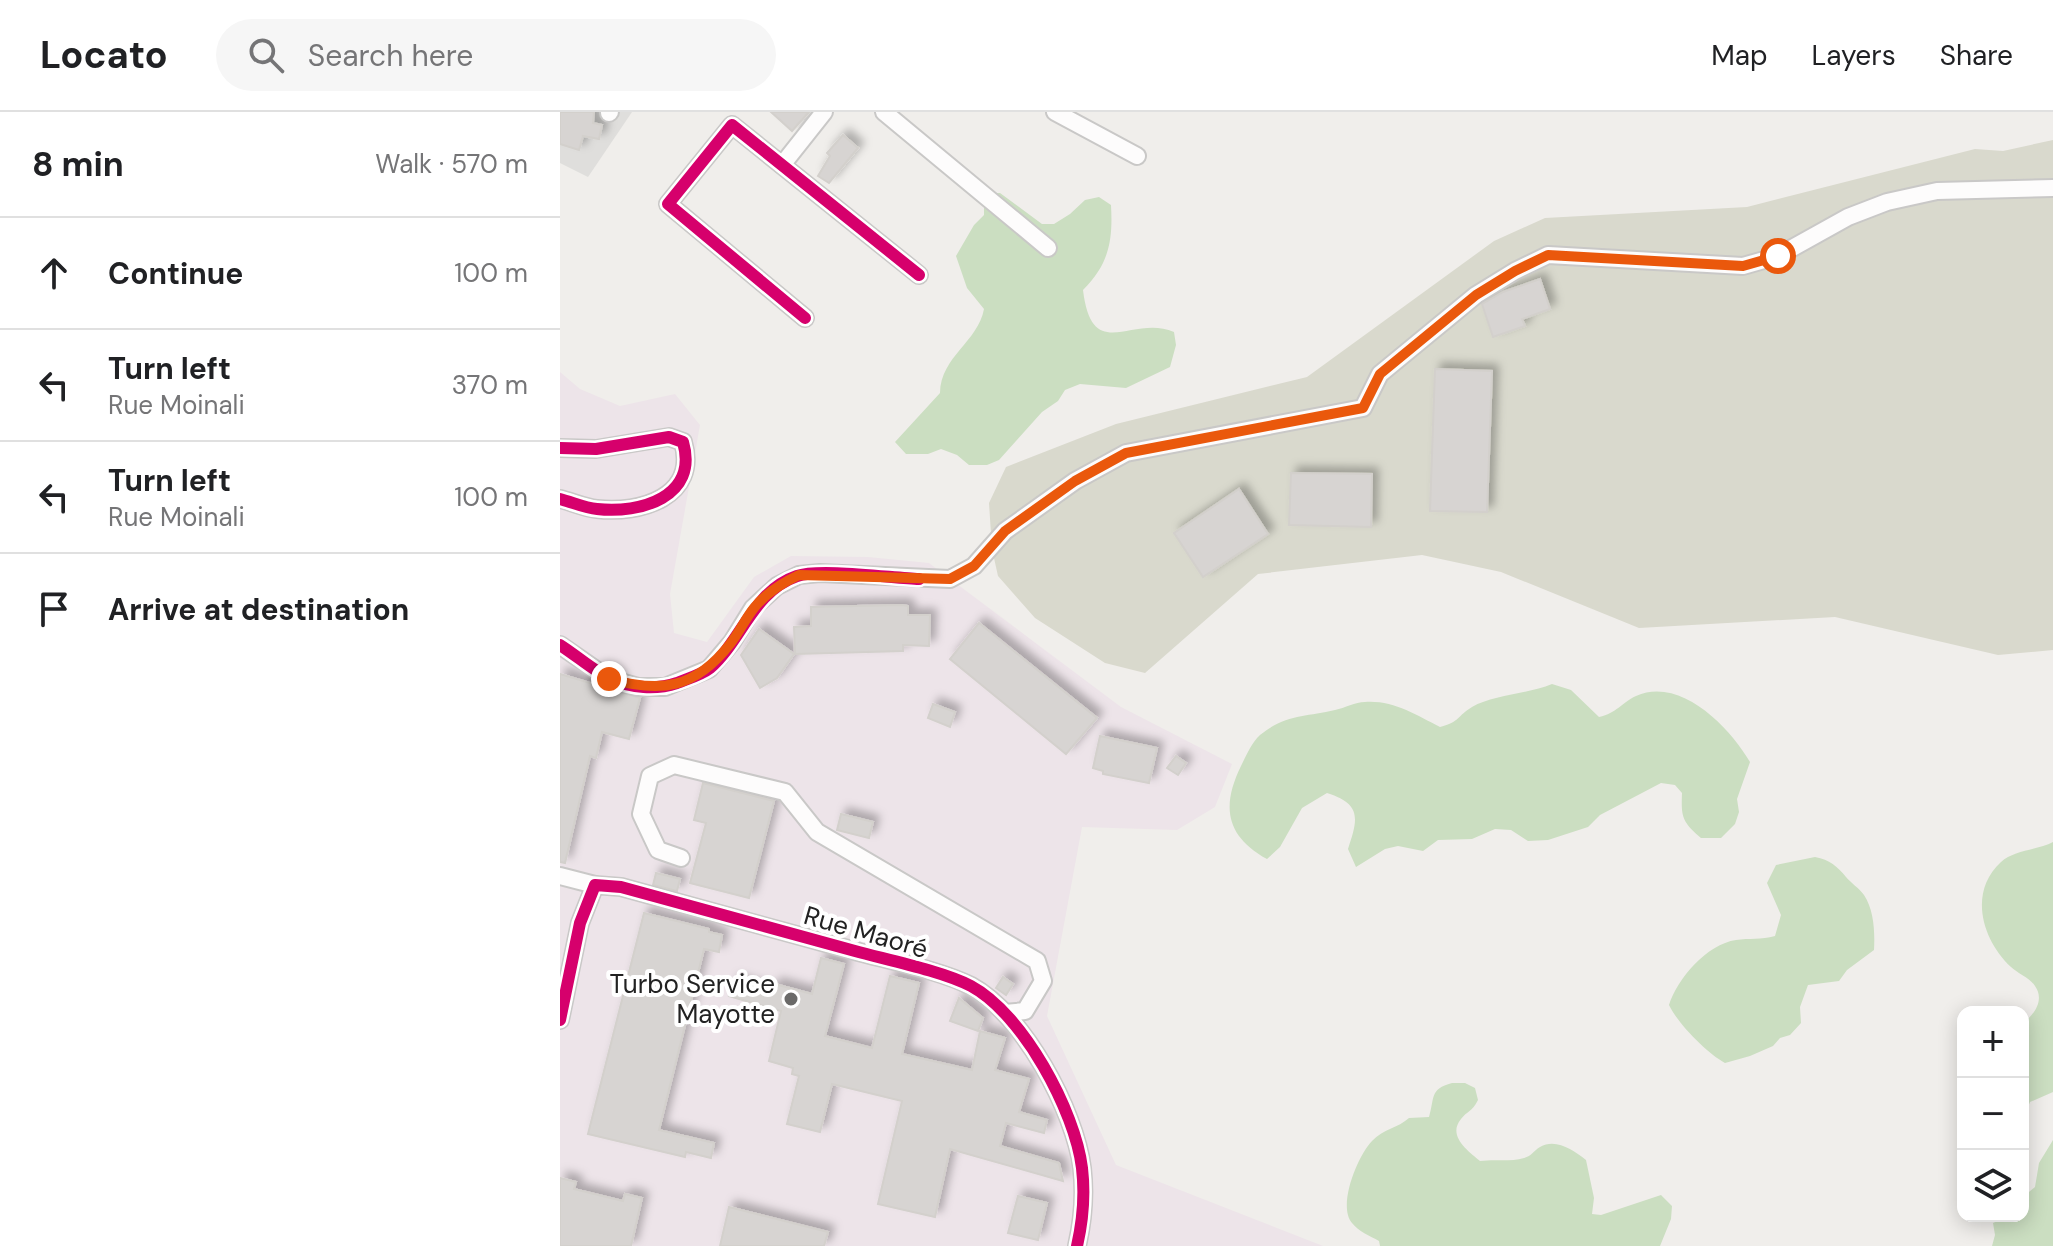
<!DOCTYPE html>
<html lang="en">
<head>
<meta charset="utf-8">
<style>
	:root { --surface:#fff; --page:#f6f6f6; --text:#202124; --muted:#757577; --line:#e0e0e0 }
	body { margin:0; font-family:"DM Sans",sans-serif; background:var(--page); color:var(--text) }
	.controls { position:absolute; right:24px; bottom:24px; display:grid; overflow:hidden; border-radius:16px; box-shadow:0 4px 20px #0003 }
	.controls button { width:72px; height:72px; display:grid; place-items:center; padding:0; border:0; border-bottom:2px solid var(--line); background:var(--surface); color:var(--text); font:40px sans-serif }
	.stop { position:absolute; width:24px; height:24px; margin:-18px; border:6px solid #ea580c; border-radius:50%; background:#fff }
	.stop.end { background:#ea580c; border-color:#fff; box-shadow:0 2px 8px #0008 }
	.list { margin:0; padding:0; list-style:none }
	h2 { display:flex; justify-content:space-between; align-items:center; height:104px; margin:0; padding:0 32px; font-size:34px }
	h2 small { font-size:26px; font-weight:400; color:var(--muted) }
	.list li { display:grid; grid-template-columns:52px 1fr auto; gap:24px; align-items:center; box-sizing:border-box; height:112px; padding:0 32px; border-top:2px solid var(--line) }
	.list b { display:block; font-size:30px; white-space:nowrap }
	.list p { margin:0; font-size:26px; white-space:nowrap; color:var(--muted) }
	.list em { font-size:26px; font-style:normal; color:var(--muted) }
	.icon { flex:none; width:44px; height:44px; fill:none; stroke:currentColor; stroke-width:2; stroke-linecap:round; stroke-linejoin:round }
	.map { position:relative; flex:none; width:1493px; height:1134px; overflow:hidden }
	header { display:flex; align-items:center; gap:48px; box-sizing:border-box; height:112px; padding:0 40px; background:var(--surface); border-bottom:2px solid var(--line) }
	header strong { font-size:38px }
	nav { display:flex; gap:44px; margin-inline-start:auto; font-size:28px }
	.search { width:560px; height:72px; background:var(--page); display:flex; align-items:center; gap:20px; box-sizing:border-box; padding:0 28px; border-radius:44px; color:var(--muted); font-size:30px }
	main { display:flex }
	aside { flex:1; background:var(--surface) }
	.map>svg:first-child { display:block }
	.residential { fill:#dfdedc }
	.industrial { fill:#ede4e9 }
	.construction { fill:#d9d9cd }
	.forest { fill:#cbdec1 }
	.building { fill:#d7d4d2; stroke:#d3d0cc; stroke-width:2; filter:url(#shadow) }
	.lines { fill:none; stroke-linecap:round; stroke-linejoin:round }
	.minor-casing { stroke:#c9c8c7; stroke-width:20 }
	.minor { stroke:#fdfcfc; stroke-width:16 }
	.cycleway-casing { stroke:#fff; stroke-width:17 }
	.cycleway { stroke:#d6006c; stroke-width:12 }
	.route { stroke:#ea580c; stroke-width:10 }
	.poi-dot { fill:#6a6968; stroke:#fff; stroke-width:3 }
	.labels { text-anchor:middle; stroke-width:8; stroke-linejoin:round; paint-order:stroke }
	.street-label { font-size:26px; fill:#222; stroke:#fff }
	.poi-label { font-size:26px; fill:#222; stroke:#fff; text-anchor:end }
</style>
</head>
<body>
<header>
<strong>Locato</strong>
<div class="search"><svg class="icon" aria-label="search" viewBox="0 0 24 24"><circle cx="10" cy="10" r="6"/><path d="M15 15l6 6"/></svg>Search here</div>
<nav><a>Map</a><a>Layers</a><a>Share</a></nav>
</header>
<main>
<aside>
<h2>8 min<small>Walk · 570 m</small></h2>
<ul class="list">
<li><svg class="icon" aria-label="ahead" viewBox="0 0 24 24"><path d="M12 20V5M6 11l6-6 6 6"/></svg><div><b>Continue</b></div><em>100 m</em></li>
<li><svg class="icon" aria-label="left" viewBox="0 0 24 24"><path d="M17 20v-9H6M10 6l-5 5 5 5"/></svg><div><b>Turn left</b><p>Rue Moinali</p></div><em>370 m</em></li>
<li><svg class="icon" aria-label="left" viewBox="0 0 24 24"><path d="M17 20v-9H6M10 6l-5 5 5 5"/></svg><div><b>Turn left</b><p>Rue Moinali</p></div><em>100 m</em></li>
<li><svg class="icon" aria-label="arrive" viewBox="0 0 24 24"><path d="M6 21V4h12l-3 4 3 4H6"/></svg><div><b>Arrive at destination</b></div></li>
</ul>
</aside>
<div class="map">
<svg width="1493" height="1134" viewBox="0 0 1493 1134">
	<defs>
		<filter id="shadow"><feDropShadow dx="6" dy="-6" stdDeviation="4" flood-color="#0004"/></filter>
	</defs>
	<rect width="100%" height="100%" fill="#f0eeeb"/>
	<path class="residential" d="M0 0H72L28 65 0 51Z"/>
	<path class="industrial" d="M0 260 20 277 60 294 115 282 140 313 110 482 114 521 147 530 194 465 231 444 308 445 369 451 561 595 672 652 655 695 617 718 522 715 487 904 556 1053 763 1134H0Z"/>
	<path class="construction" d="M1493 28V538L1438 543 1275 505 1079 516 941 460 862 443 698 462 585 561 545 551 475 506 438 464 432 437 429 391 446 355 556 312 747 265 934 129 985 106 1187 95 1415 37 1443 39Z"/>
	<g class="forest">
		<path d="M433 81H440L482 112H494L510 102 525 88 539 85 551 93C553 129 549 152 523 178 532 253 572 202 614 220L616 233 610 255 566 276 520 272 505 278 498 289 482 300 439 348 427 353H409L397 343 381 337 368 342H346L335 330 380 281C381 244 418 230 424 197L407 176 396 144 414 113 424 103V93Z"/>
		<path d="M992 572 1011 578 1039 605C1057 601 1061 591 1076 584 1121 564 1170 616 1190 650L1177 687 1179 700 1175 712 1161 726H1141C1122 710 1121 705 1122 681L1115 673 1101 671 1040 703 1028 715 988 728 968 729 951 718 935 717 912 727 878 728 863 739 838 734 825 737 796 755 788 737C798 707 802 692 767 681L742 696 720 735 707 747C666 724 661 695 681 654 686 644 692 630 700 623 726 602 746 605 775 598 785 596 795 590 805 590 833 588 856 603 880 615 900 610 897 604 912 595 933 583 968 582 992 572Z"/>
		<path d="M1493 730V980L1470 990 1463 1007V911C1474 903 1485 888 1475 874 1470 866 1457 861 1451 855 1422 828 1408 780 1441 750 1454 738 1478 738 1493 730Z"/>
		<path d="M1255 745C1270 748 1277 754 1286 765 1291 771 1299 776 1304 783 1314 798 1315 820 1314 838L1287 858 1279 869 1248 873 1240 895 1241 911 1230 923 1220 926 1213 934 1190 944 1165 951C1147 941 1118 912 1109 893 1117 867 1147 832 1176 828 1189 826 1201 828 1215 824L1221 803 1207 771 1216 753Z"/>
		<path d="M892 971H905L915 976 918 988C912 1000 907 999 901 1007 887 1024 908 1039 920 1049 934 1047 951 1050 964 1046 972 1044 973 1039 980 1035 996 1026 1013 1038 1026 1048L1034 1086 1032 1102 1041 1103 1101 1083 1112 1094 1111 1107 1100 1134H820L819 1129C810 1124 798 1119 792 1111 777 1094 798 1043 812 1029 823 1017 838 1016 849 1006L869 1005C875 986 869 977 892 971Z"/>
		<path d="M1493 1028V1134H1432L1435 1123 1433 1111 1450 1104H1463V1085L1475 1075 1479 1051Z"/>
	</g>
	<g class="building">
		<path d="M0 0H34L33 11 42 13 39 27 23 24 19 38 0 32Z"/>
		<path d="M211 0H249L232 19Z"/>
		<path d="M283 23 298 36 269 71 258 64 270 44 267 41Z"/>
		<path d="M980 167 990 197 962 207 965 214 933 225 922 192 943 180Z"/>
		<path d="M875 257 932 259 927 400 870 399Z"/>
		<path d="M731 361 812 362 811 415 729 413Z"/>
		<path d="M679 377 708 422 643 465 614 421Z"/>
		<path d="M342 493 348 494V503H370L369 534 343 533V539L235 542 234 515 251 514V495Z"/>
		<path d="M419 511 537 606 506 642 390 547Z"/>
		<path d="M199 517 234 542 217 566 200 576 181 543Z"/>
		<path d="M0 562 80 586 69 627 42 620 36 646 30 644 5 751 0 750Z"/>
		<path d="M373 592 395 600 390 615 368 606Z"/>
		<path d="M540 624 597 636 589 671 543 662V659L533 656Z"/>
		<path d="M616 644 626 651 618 663 607 656Z"/>
		<path d="M143 671 214 689 189 786 130 771 146 711 134 708Z"/>
		<path d="M281 702 313 710 309 726 277 718Z"/>
		<path d="M96 761 120 767 117 779 93 773Z"/>
		<path d="M84 801 149 817V820L162 823 159 840 144 837 99 1018 154 1031 151 1046 126 1040 125 1045 28 1022Z"/>
		<path d="M261 846 284 852 265 924 312 936 330 864 359 871 342 942 412 958 420 919 445 926 435 958 469 967 459 1000 487 1008 484 1021 446 1011 440 1034 499 1051 503 1069 390 1037 375 1105 318 1092 342 989 272 972 260 1020 227 1012 239 964 232 962 233 956 209 949 221 899 169 884 174 869 212 880 215 872 252 882Z"/>
		<path d="M443 865 453 872 446 883 436 876Z"/>
		<path d="M399 886 423 906 418 919 390 909Z"/>
		<path d="M0 1066 16 1070 14 1077 63 1089 65 1082 82 1086 71 1134H0Z"/>
		<path d="M458 1084 487 1091 478 1128 448 1121Z"/>
		<path d="M169 1095 268 1120 264 1134H160Z"/>
	</g>
	<g class="lines">
		<g class="minor-casing">
			<g id="minor">
				<path d="M324 0 488 136"/>
				<path d="M495 0 577 44"/>
				<path d="M49 1 50 0"/>
				<path d="M222 53 264 0"/>
				<path d="M245 206 108 92 172 13 359 163"/>
				<path d="M0 336 36 337 109 325 123 330C139 385 80 402 37 397 25 396 12 390 0 387"/>
				<path d="M0 533 49 567 78 575H105L149 557 172 530 193 496 217 474 239 463 260 461 390 467 414 454 445 419 515 369 566 341 803 296 820 262 916 183 955 159 988 143 1183 154 1218 144 1288 105 1327 90 1377 79 1493 76"/>
				<path d="M121 746 98 738 81 702 90 664 114 653 225 680 257 720 477 849 483 869 465 899 445 901"/>
				<path d="M0 764 35 773"/>
				<path d="M0 908 20 811 35 773 61 775C139 797 217 818 295 839 328 848 382 859 411 874 463 902 515 999 522 1056 525 1082 523 1108 517 1134"/>
			</g>
		</g>
		<use href="#minor" class="minor"/>
		<g class="cycleway-casing">
			<g id="cycleway">
				<path d="M245 206 108 92 172 13 359 163"/>
				<path d="M0 336 36 337 109 325 123 330C139 385 80 402 37 397 25 396 12 390 0 387"/>
				<path d="M0 533C16 543 35 560 51 567 71 576 96 578 117 571 127 567 141 563 150 556 182 528 193 479 237 464 259 456 332 466 359 467"/>
				<path d="M0 908 20 811 35 773 61 775C139 797 217 818 295 839 328 848 382 859 411 874 463 902 515 999 522 1056 525 1082 523 1108 517 1134"/>
			</g>
		</g>
		<use href="#cycleway" class="cycleway"/>
	</g>
	<g class="lines">
		<path class="route" d="M49 567C101 581 135 577 170 532 179 521 185 507 194 496 206 481 222 471 239 463L390 467 414 454 445 419 515 369 566 341 803 296 820 262 916 183 955 159 988 143 1183 154 1218 144"/>
	</g>
	<circle class="poi-dot" cx="231" cy="887" r="8"/>
	<g class="labels">
		<g class="street-label">
			<text transform="translate(306 820) rotate(16)" y="9">Rue Maoré</text>
		</g>
		<g class="poi-label">
			<text x="215" y="881">Turbo Service<tspan x="215" dy="30">Mayotte</tspan></text>
		</g>
	</g>
</svg>
<div class="controls">
<button>+</button>
<button>−</button>
<button><svg class="icon" aria-label="layers" viewBox="0 0 24 24"><path d="M12 4l9 5-9 5-9-5zM3 14l9 5 9-5"/></svg></button>
</div>
<div class="stop" style="left:1218px;top:144px"></div>
<div class="stop end" style="left:49px;top:567px"></div>
</div>
</main>
</body>
</html>
